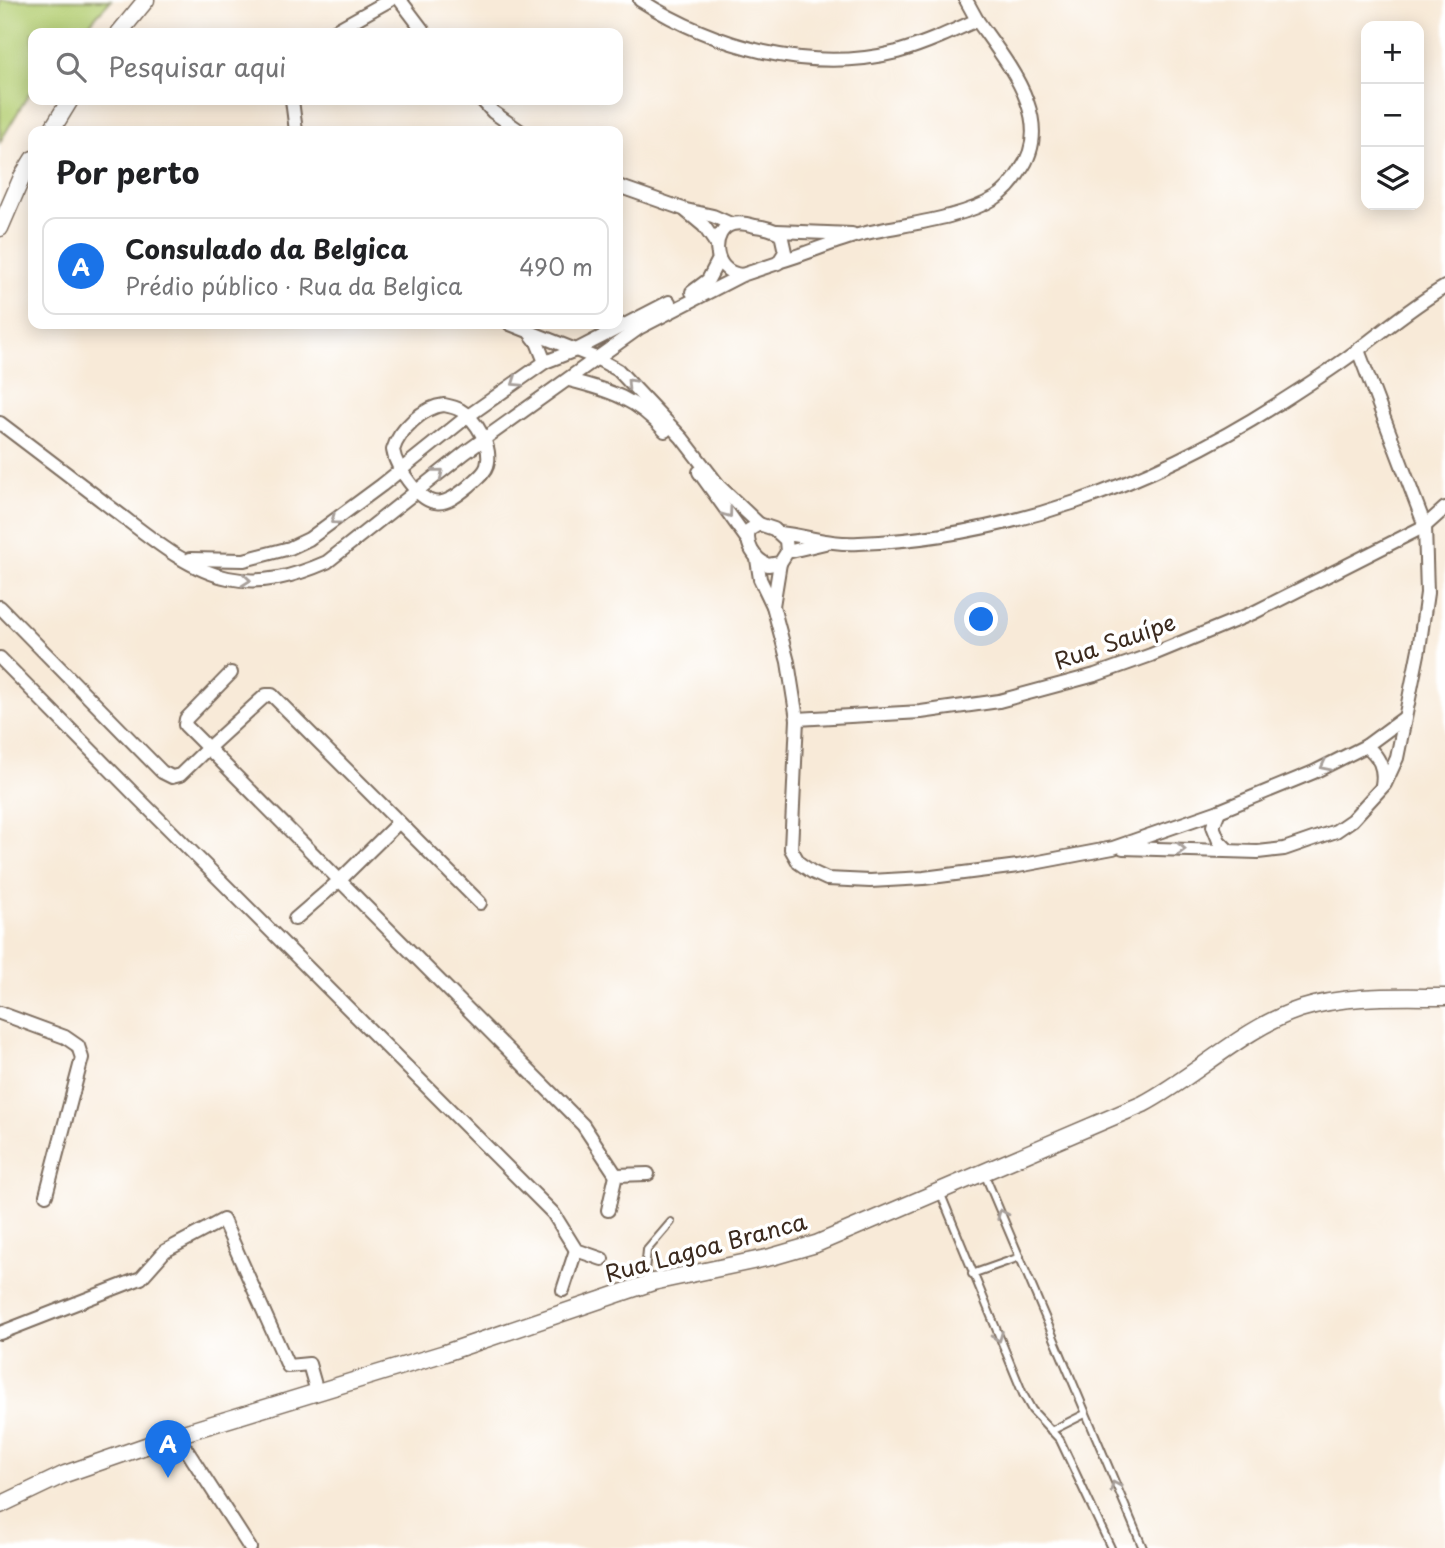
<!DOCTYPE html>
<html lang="pt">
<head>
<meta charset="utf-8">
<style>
	:root { --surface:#fff; --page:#f2f2f2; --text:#202124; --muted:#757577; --line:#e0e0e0; --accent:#1a73e8 }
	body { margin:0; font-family:"Playpen Sans",sans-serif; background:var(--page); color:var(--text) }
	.controls { position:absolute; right:21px; top:21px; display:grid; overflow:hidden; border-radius:14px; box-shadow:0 4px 18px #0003 }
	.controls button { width:63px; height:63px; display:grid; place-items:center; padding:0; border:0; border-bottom:2px solid var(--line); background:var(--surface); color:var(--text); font:35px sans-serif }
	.you { position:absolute; left:982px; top:620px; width:24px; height:24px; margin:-18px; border:5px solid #fff; border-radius:50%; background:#1a73e8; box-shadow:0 0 0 10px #1a73e833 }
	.badge { display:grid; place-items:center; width:46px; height:46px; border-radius:50%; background:var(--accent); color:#fff; font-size:23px; font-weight:700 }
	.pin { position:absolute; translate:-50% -58px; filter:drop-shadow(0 2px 4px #0008) }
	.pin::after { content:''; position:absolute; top:37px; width:24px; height:21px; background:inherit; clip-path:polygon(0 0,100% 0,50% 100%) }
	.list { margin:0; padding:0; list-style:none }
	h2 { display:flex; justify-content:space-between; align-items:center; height:91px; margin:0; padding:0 28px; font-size:30px }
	h2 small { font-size:23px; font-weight:400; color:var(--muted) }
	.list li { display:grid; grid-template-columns:46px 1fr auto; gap:21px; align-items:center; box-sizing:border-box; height:98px; margin:0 14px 14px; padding:0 14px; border:2px solid var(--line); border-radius:14px }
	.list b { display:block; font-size:26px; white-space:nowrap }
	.list p { margin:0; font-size:23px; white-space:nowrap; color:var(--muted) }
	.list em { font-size:23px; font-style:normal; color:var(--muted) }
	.icon { flex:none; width:38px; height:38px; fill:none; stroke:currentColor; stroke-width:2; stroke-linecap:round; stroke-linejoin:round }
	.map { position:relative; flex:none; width:1445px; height:1548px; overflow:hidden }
	.search { position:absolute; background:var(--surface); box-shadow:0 4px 18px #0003; left:28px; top:28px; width:595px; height:77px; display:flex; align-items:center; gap:18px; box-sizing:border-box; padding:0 24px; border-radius:14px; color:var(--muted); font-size:26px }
	.panel { position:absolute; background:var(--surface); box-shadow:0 4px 18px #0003; left:28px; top:126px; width:595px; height:203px; border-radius:14px }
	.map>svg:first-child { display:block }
	.green { fill:#b5cf74; stroke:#787c49; stroke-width:2 }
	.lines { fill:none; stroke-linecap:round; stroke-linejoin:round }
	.service-casing { stroke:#7d6d5f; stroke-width:10 }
	.minor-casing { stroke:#7d6d5f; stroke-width:16 }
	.tertiary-casing { stroke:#7d6d5f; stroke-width:19 }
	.service { stroke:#fff; stroke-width:6 }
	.minor { stroke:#fff; stroke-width:12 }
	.tertiary { stroke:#fff; stroke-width:16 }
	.oneway { stroke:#a79f9a }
	.labels { text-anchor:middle; stroke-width:7; stroke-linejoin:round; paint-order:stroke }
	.street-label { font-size:23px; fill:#3b2a1e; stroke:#fff }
</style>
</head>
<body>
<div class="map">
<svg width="1445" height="1548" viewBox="0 0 1445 1548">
	<rect width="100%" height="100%" fill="#fff"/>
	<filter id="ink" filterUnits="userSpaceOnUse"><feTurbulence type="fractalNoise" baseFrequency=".0143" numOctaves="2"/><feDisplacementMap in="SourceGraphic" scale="14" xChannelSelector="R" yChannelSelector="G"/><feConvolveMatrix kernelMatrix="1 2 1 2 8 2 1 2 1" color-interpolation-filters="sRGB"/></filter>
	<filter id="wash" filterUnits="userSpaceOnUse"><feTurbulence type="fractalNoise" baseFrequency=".00686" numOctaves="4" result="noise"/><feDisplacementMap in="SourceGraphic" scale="28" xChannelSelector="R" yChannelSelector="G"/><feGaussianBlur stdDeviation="1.57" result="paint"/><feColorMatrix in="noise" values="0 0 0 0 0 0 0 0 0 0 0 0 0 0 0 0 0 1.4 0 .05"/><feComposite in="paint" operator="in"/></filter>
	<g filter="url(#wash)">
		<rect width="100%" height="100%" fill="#f8ead8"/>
		<path class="green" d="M0 0H111L81 33H33V87L0 142Z"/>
	</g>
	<g filter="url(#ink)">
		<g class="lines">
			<g class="service-casing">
				<g id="service">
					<path d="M984 1173 1143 1548"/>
					<path d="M940 1192 1023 1394 1032 1410 1060 1440 1111 1548"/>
					<path d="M972 1274 1020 1257"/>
					<path d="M652 1281 645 1271 647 1250 671 1222"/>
					<path d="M1051 1431 1085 1414"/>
				</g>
			</g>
			<g class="minor-casing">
				<g id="minor">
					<path d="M400 0 425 33"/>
					<path d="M640 0C714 47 810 74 897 52 925 44 951 32 977 20 1006 62 1057 120 1020 171 1014 181 1005 192 995 198 959 220 902 224 862 234 834 241 809 253 781 261"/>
					<path d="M966 0 977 20"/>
					<path d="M331 33 390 0"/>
					<path d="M292 100 296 131"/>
					<path d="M482 100 493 112 520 131"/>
					<path d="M618 186 686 210 713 216 731 224"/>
					<path d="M686 211 704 226 717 245"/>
					<path d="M777 231 852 234"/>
					<path d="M692 292 708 280 719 259"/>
					<path d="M510 324 596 358 618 370 682 438 719 486 759 524"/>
					<path d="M530 333 537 342 545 362"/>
					<path d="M569 380C609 390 637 399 665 431"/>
					<path d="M444 405C449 406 455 407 460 410 476 419 493 447 487 466 484 475 475 480 469 486 445 506 431 511 410 483 402 472 395 463 393 450 399 430 423 407 444 405Z"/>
					<path d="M0 423C37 451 74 479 110 507 144 532 186 570 228 578 263 585 295 576 327 562L466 452 639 328 742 275 778 263 785 252 781 234C773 229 764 227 755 226 748 224 740 222 733 224 711 229 710 272 742 275"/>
					<path d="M699 472 747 539"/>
					<path d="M780 533C807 536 832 545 859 543 1006 538 1152 484 1276 405 1304 387 1333 369 1359 349 1388 327 1414 305 1445 287"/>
					<path d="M787 552 786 540 774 529 759 524 749 530C745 544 754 559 768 565L780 563 787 552 825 543"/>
					<path d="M190 559 244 560 290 548 309 539 382 485 468 416 545 362 576 350 669 302"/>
					<path d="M757 559 760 579 773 606 788 662 797 719 791 849 799 863 812 872 827 879 870 881 924 878 1018 866 1113 848 1219 811 1314 772 1366 746 1404 718"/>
					<path d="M773 606 780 563"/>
					<path d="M0 607 162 772 172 777 180 775 208 748 583 1125 616 1175 608 1210"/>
					<path d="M0 658 137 797 553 1213 576 1250 602 1259"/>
					<path d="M231 673 186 719 185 725 208 748 266 695H272L480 903"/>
					<path d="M797 719 921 712 999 701 1095 675 1151 655 1253 613 1425 526 1445 508"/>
					<path d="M1366 746C1379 756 1385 768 1382 785"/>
					<path d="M1219 811 1213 826 1219 841 1228 850"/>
					<path d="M1123 848 1258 852 1284 849 1336 831 1352 820 1385 784 1397 758 1419 649 1427 593 1425 526 1358 350"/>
					<path d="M295 919 340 880 399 822"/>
					<path d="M0 1013 65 1037 78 1046 82 1058 46 1195"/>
					<path d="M616 1175 648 1174"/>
					<path d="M563 1290 576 1250"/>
					<path d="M0 1333 141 1278 165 1251 223 1220 288 1366 309 1364 317 1392"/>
					<path d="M177 1435 250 1548"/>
				</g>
			</g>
			<g class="tertiary-casing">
				<g id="tertiary">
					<path d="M119 33 146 0"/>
					<path d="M51 131 70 100"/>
					<path d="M0 228 22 177 33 159"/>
					<path d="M0 1505 65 1474 177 1435 445 1353 653 1282 771 1257 816 1244 1143 1104C1196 1076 1243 1028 1300 1009 1347 994 1397 997 1445 997"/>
				</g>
			</g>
			<use href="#service" class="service"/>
			<use href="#minor" class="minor"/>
			<use href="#tertiary" class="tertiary"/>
		</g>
		<defs><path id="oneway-chevron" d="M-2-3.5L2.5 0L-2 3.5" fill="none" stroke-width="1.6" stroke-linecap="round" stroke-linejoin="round" transform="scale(1.75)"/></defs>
		<g class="oneway">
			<use href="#oneway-chevron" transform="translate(516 382) rotate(146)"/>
			<use href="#oneway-chevron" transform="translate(631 383) rotate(-133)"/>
			<use href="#oneway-chevron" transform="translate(439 473) rotate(-39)"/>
			<use href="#oneway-chevron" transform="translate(728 513) rotate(54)"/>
			<use href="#oneway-chevron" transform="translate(335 520) rotate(144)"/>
			<use href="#oneway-chevron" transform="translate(246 580) rotate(5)"/>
			<use href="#oneway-chevron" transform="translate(1325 766) rotate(153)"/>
			<use href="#oneway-chevron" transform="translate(1181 849) rotate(1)"/>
			<use href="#oneway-chevron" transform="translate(1002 1214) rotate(-113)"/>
			<use href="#oneway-chevron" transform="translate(998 1337) rotate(68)"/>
			<use href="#oneway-chevron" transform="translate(1115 1486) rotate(-114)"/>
		</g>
	</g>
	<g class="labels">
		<g class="street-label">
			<text transform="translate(1115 642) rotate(-19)" y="8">Rua Sauípe</text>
			<text transform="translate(706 1248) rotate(-15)" y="8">Rua Lagoa Branca</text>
		</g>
	</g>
</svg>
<div class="controls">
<button>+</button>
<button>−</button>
<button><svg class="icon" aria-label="layers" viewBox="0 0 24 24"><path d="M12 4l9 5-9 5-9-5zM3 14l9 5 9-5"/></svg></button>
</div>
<div class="you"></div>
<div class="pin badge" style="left:168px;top:1478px">A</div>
<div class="search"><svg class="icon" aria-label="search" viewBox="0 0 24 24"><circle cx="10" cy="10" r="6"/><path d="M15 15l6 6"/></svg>Pesquisar aqui</div>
<section class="panel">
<h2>Por perto<small></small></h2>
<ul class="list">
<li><span class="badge">A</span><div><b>Consulado da Belgica</b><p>Prédio público · Rua da Belgica</p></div><em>490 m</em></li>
</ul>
</section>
</div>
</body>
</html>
